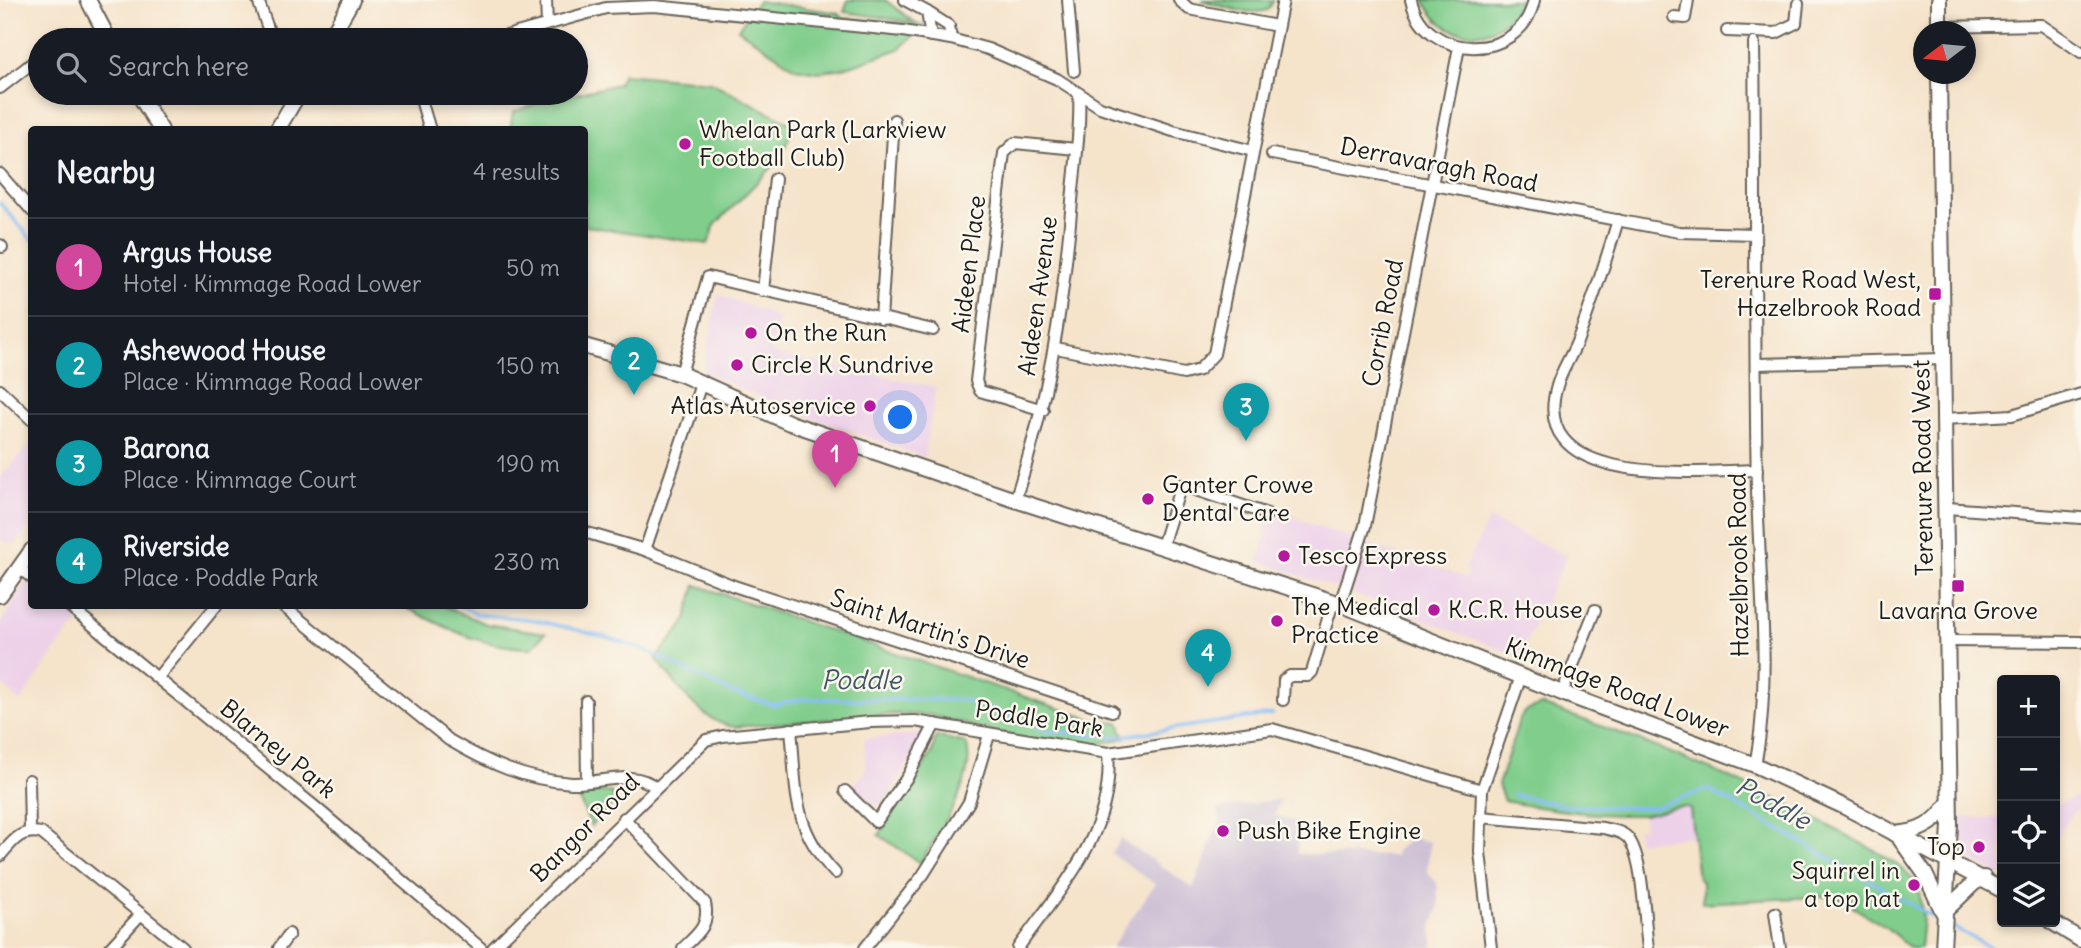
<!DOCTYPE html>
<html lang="en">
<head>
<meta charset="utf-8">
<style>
	:root { --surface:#171b24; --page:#20242c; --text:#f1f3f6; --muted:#9ea1a6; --line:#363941; --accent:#1a73e8 }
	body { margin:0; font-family:Delius,sans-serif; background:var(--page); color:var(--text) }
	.controls { position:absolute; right:21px; bottom:21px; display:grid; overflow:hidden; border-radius:7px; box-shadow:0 4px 10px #0003 }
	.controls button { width:63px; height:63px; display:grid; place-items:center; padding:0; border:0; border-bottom:2px solid var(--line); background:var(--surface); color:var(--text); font:35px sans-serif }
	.compass { position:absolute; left:1913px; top:21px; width:63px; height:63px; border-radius:50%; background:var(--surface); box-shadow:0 4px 10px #0003; rotate:254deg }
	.you { position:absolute; left:901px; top:418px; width:24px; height:24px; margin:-18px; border:5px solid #fff; border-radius:50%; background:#1a73e8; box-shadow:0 0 0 10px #1a73e833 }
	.badge { display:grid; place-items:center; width:46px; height:46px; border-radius:50%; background:var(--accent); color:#fff; font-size:23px; font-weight:700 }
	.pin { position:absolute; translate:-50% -58px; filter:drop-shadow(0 2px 4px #0008) }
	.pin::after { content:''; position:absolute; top:37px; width:24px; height:21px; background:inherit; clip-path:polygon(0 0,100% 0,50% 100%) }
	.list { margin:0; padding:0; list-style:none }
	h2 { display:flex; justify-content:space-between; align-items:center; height:91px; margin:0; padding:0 28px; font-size:30px }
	h2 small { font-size:23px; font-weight:400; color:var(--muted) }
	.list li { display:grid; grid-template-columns:46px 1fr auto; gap:21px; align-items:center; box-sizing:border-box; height:98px; padding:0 28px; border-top:2px solid var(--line) }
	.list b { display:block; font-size:26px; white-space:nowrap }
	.list p { margin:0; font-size:23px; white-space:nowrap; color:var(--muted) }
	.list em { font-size:23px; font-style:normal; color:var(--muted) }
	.icon { flex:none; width:38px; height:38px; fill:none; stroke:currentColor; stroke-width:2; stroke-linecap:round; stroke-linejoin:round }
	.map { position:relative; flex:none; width:2081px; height:948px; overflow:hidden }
	.search { position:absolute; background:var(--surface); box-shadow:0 4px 10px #0003; left:28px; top:28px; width:560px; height:77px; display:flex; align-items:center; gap:18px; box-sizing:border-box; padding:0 24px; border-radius:38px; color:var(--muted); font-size:26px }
	.panel { position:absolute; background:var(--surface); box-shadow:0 4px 10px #0003; left:28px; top:126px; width:560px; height:483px; border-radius:7px }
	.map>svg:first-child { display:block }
	.built { fill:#edd1e9 }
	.industrial { fill:#ccbfd4 }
	.green { fill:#80cd8c; stroke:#4e7454; stroke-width:2 }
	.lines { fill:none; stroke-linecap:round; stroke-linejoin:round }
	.stream { stroke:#86bcf5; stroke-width:3.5 }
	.street-casing { stroke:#686259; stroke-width:14 }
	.secondary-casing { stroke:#686259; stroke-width:18 }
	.street { stroke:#fff; stroke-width:10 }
	.secondary { stroke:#fff; stroke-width:14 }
	.poi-dot { fill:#b5179e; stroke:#fbf7ec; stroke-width:2.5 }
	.labels { text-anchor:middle; stroke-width:5; stroke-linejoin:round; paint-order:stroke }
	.poi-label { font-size:24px; fill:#1c1c1c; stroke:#fbf7ec; text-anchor:start }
	.street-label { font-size:24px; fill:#1c1c1c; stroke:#fbf7ec }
	.water-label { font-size:26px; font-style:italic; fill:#415468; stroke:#fbf7ec }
</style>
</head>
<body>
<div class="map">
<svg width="2081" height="948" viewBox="0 0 2081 948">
	<rect width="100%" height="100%" fill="#fbf7ec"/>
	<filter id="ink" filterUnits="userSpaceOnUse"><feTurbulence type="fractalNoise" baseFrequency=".0143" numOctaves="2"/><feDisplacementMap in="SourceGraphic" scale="14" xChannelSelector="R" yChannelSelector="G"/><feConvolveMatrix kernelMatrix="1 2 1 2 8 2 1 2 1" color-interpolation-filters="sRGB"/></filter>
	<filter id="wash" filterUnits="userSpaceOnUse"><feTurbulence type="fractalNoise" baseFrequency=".00686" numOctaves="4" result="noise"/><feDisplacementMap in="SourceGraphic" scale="28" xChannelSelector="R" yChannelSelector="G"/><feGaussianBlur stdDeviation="1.57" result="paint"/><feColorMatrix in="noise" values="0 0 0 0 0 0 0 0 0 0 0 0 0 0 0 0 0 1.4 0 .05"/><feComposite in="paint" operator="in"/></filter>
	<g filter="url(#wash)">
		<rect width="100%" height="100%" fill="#f5e3ca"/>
		<g class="built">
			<path d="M718 294 780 318 771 353 936 387 924 457 793 411 703 372Z"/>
			<path d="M31 443V523L15 545 0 540V478Z"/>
			<path d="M1272 502 1300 520 1466 578 1469 571 1464 569 1489 519 1567 556 1519 657 1389 606 1257 561 1267 532 1264 529Z"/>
			<path d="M31 575 32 606H105L99 613 91 608 62 641 20 702 0 682V624Z"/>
			<path d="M924 733 892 791 878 807 853 786 866 770 864 739Z"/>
			<path d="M2081 796V808L2074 812 2055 840V805Z"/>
			<path d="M1680 805 1690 808 1694 836 1638 842 1637 829 1644 828 1643 815Z"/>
			<path d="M1959 817 2002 818V877L1960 853Z"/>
		</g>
		<path class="industrial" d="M1281 799 1274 815 1301 824 1296 854 1395 856 1396 850 1413 838 1430 842 1427 872 1437 883 1439 908 1432 926 1433 948H1111L1155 884 1111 853 1121 839 1193 888 1220 820 1218 809Z"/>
		<g class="green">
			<path d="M848 0H885L914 22 844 12Z"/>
			<path d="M1202 0H1274L1268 10C1248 16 1221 6 1202 0Z"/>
			<path d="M1424 0H1520C1501 45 1443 45 1424 0Z"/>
			<path d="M758 1 838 13 843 18 925 25 899 49 844 68 818 72 795 68 738 29Z"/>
			<path d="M623 74 711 82 794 125 780 159 715 225 708 244 585 226 584 130 510 129 513 112 549 100 618 84Z"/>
			<path d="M696 585 1096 721 1119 723 1125 738 1079 748 1041 744 930 715 895 714 735 727C702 724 675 683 656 658L685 623Z"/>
			<path d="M403 606H444L486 624 545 633 532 648C480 648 448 628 403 606Z"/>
			<path d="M1541 705C1643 740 1743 779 1838 831 1866 846 1896 859 1918 884L1923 918 1920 948H1910L1887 928 1835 896 1702 903V882L1698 879 1690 808C1675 803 1658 814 1642 815 1595 816 1550 810 1504 801L1498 785 1520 719 1524 712Z"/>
			<path d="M936 736 966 743C979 777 938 833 920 863L879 835 932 753Z"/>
			<path d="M576 792H611L615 801 591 826Z"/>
		</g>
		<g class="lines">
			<g class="stream">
				<path d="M0 203 32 240"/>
				<path d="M461 606 476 614 535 620 610 638 647 651 733 693 774 705 803 699 965 700 1049 731 1116 737 1273 714"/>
				<path d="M1514 795 1567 806 1653 808 1708 789 1940 921"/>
				<path d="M1947 924 1991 948"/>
			</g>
		</g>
	</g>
	<g filter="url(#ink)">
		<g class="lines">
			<g class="street-casing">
				<g id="street">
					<path d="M258 0 272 40"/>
					<path d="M546 0 547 24"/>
					<path d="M905 0 927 12 931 36"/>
					<path d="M1068 0 1074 71"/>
					<path d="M1179 0 1189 9 1277 26"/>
					<path d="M1411 0C1425 62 1521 64 1534 0"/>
					<path d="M927 12 949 26 951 39"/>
					<path d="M1674 17 1685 18 1688 0"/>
					<path d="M1939 27 2041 25 2081 52"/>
					<path d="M1727 31 1776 33 1796 23 1798 4"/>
					<path d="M492 40 606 8 654 6 903 31 951 39 988 49 1057 79 1100 107 1173 131 1253 151"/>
					<path d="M1754 43C1756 192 1754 341 1757 489 1759 575 1772 683 1755 765"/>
					<path d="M0 88 40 57"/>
					<path d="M419 93 430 130"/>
					<path d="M1272 154 1679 232 1756 234"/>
					<path d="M0 174 32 211"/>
					<path d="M1618 220C1606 261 1592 302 1577 342 1571 357 1561 371 1557 386 1526 490 1700 471 1757 470"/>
					<path d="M0 245 2 247"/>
					<path d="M763 291 775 179"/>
					<path d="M881 319 894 120"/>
					<path d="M1056 348 1184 374 1199 370 1214 354 1283 0"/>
					<path d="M1757 364 1943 359"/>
					<path d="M681 374 708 277 933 330"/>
					<path d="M0 390 32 420"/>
					<path d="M1043 410 980 391 976 381 1004 153 1015 143 1076 149"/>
					<path d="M1944 419 2012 415 2081 394"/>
					<path d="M1015 500C1049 398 1063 308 1072 201 1075 166 1081 129 1079 94"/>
					<path d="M1947 508 2081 518"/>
					<path d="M584 532 645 550 734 586 1112 711"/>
					<path d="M1162 546 1181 485 1267 514"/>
					<path d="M645 550 701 384"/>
					<path d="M19 568 32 578"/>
					<path d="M1340 604 1365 526 1459 47"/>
					<path d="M69 606 314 806 481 948"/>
					<path d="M283 606 449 740C488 763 525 780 572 783 599 784 635 768 656 788"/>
					<path d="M1948 641 2081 642"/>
					<path d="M158 677 216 606"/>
					<path d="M1562 693 1595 610"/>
					<path d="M1283 700 1284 680 1290 676H1308L1312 672 1333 602"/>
					<path d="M586 701 587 782"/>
					<path d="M791 729C797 789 791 826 835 873"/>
					<path d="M29 780 30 831"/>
					<path d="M845 791 876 822 908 776 935 724"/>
					<path d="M1480 817 1603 828C1611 830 1622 831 1628 838 1644 858 1644 921 1648 948"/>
					<path d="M624 818 705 903C710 925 698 934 683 948"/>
					<path d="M0 856C13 841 20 829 41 833L183 948"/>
					<path d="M1775 913 1780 948"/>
					<path d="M110 948 141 914"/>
					<path d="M279 948 289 934"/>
					<path d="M493 948 706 740 723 736 870 722 915 721 1108 753 1272 729 1482 790"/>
					<path d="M865 948 923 875 969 802 989 735"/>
					<path d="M1018 948C1061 887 1115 832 1108 753"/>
					<path d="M1491 948 1480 852 1482 790 1521 676"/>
				</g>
			</g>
			<g class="secondary-casing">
				<g id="secondary">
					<path d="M88 0 109 40"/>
					<path d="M1939 0V32"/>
					<path d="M329 40 352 0"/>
					<path d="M1939 74 1950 825 1943 948"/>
					<path d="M138 93 161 130"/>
					<path d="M277 130 299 93"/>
					<path d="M584 346 681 374 790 423 1015 500 1340 604 1562 693 1755 765 1845 807 2002 890"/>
					<path d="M0 595 32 550"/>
					<path d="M1895 834C1919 832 1934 825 1948 804"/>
					<path d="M1900 839 1925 874 1943 912"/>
					<path d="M1945 911 1974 883 1984 878"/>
					<path d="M2052 922 2081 940"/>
				</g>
			</g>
			<use href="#street" class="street"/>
			<use href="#secondary" class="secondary"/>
		</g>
	</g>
	<g class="poi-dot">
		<circle cx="685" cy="144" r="7"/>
		<rect x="1928" y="287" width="14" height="14" rx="3.5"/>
		<circle cx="751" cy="333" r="7"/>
		<circle cx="737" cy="365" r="7"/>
		<circle cx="870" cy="406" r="7"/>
		<circle cx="1148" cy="499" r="7"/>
		<circle cx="1284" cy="556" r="7"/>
		<rect x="1951" y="579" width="14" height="14" rx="3.5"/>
		<circle cx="1434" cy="610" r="7"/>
		<circle cx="1277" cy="621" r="7"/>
		<circle cx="1223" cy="831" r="7"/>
		<circle cx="1979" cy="847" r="7"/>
		<circle cx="1914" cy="885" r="7"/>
	</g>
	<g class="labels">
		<g class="poi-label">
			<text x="699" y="138">Whelan Park (Larkview<tspan x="699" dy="28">Football Club)</tspan></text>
			<text x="1921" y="288" text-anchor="end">Terenure Road West,<tspan x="1921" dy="28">Hazelbrook Road</tspan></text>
			<text x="765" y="341">On the Run</text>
			<text x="751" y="373">Circle K Sundrive</text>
			<text x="856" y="414" text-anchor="end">Atlas Autoservice</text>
			<text x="1162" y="493">Ganter Crowe<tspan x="1162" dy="28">Dental Care</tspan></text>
			<text x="1298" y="564">Tesco Express</text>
			<text x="1291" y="615">The Medical<tspan x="1291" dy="28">Practice</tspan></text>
			<text x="1448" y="618">K.C.R. House</text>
			<text x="1958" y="619" text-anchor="middle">Lavarna Grove</text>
			<text x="1237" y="839">Push Bike Engine</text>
			<text x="1965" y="855" text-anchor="end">Top</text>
			<text x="1900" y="879" text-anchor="end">Squirrel in<tspan x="1900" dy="28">a top hat</tspan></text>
		</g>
		<g class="street-label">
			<text transform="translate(1439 165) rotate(11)" y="8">Derravaragh Road</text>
			<text transform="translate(969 264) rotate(-83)" y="8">Aideen Place</text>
			<text transform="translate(1038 296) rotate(-82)" y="8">Aideen Avenue</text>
			<text transform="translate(1383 323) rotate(-79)" y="8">Corrib Road</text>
			<text transform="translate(1923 468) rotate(-91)" y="8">Terenure Road West</text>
			<text transform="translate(1739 565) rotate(-91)" y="8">Hazelbrook Road</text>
			<text transform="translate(930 629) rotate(18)" y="8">Saint Martin's Drive</text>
			<text transform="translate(1617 688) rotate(21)" y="8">Kimmage Road Lower</text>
			<text transform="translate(1039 719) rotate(9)" y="8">Poddle Park</text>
			<text transform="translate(278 749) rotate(39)" y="8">Blarney Park</text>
			<text transform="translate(585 828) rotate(-45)" y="8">Bangor Road</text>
		</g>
		<g class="water-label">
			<text x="861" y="689">Poddle</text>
			<text transform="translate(1773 803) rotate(29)" y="9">Poddle</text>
		</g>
	</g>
</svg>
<div class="controls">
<button>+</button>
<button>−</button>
<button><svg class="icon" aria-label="locate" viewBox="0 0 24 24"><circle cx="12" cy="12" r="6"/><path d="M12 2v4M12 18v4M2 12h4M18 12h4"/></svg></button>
<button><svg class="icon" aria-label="layers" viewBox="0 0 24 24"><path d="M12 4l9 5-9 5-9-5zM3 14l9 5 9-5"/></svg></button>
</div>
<svg class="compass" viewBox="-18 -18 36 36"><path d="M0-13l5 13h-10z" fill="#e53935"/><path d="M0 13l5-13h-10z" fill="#9ea1a6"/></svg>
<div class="you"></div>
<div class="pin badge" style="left:835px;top:488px;background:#d1479c">1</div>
<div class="pin badge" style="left:634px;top:395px;background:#0f9aa8">2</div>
<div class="pin badge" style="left:1246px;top:441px;background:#0f9aa8">3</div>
<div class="pin badge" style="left:1208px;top:687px;background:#0f9aa8">4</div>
<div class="search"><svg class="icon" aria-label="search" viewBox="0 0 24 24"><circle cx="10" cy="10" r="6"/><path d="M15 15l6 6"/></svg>Search here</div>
<section class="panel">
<h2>Nearby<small>4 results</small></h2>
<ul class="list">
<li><span class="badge" style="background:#d1479c">1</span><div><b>Argus House</b><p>Hotel · Kimmage Road Lower</p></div><em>50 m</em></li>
<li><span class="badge" style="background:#0f9aa8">2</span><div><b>Ashewood House</b><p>Place · Kimmage Road Lower</p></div><em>150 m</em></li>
<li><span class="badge" style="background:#0f9aa8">3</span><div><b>Barona</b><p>Place · Kimmage Court</p></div><em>190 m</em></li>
<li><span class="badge" style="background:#0f9aa8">4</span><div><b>Riverside</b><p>Place · Poddle Park</p></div><em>230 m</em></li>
</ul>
</section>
</div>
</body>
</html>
